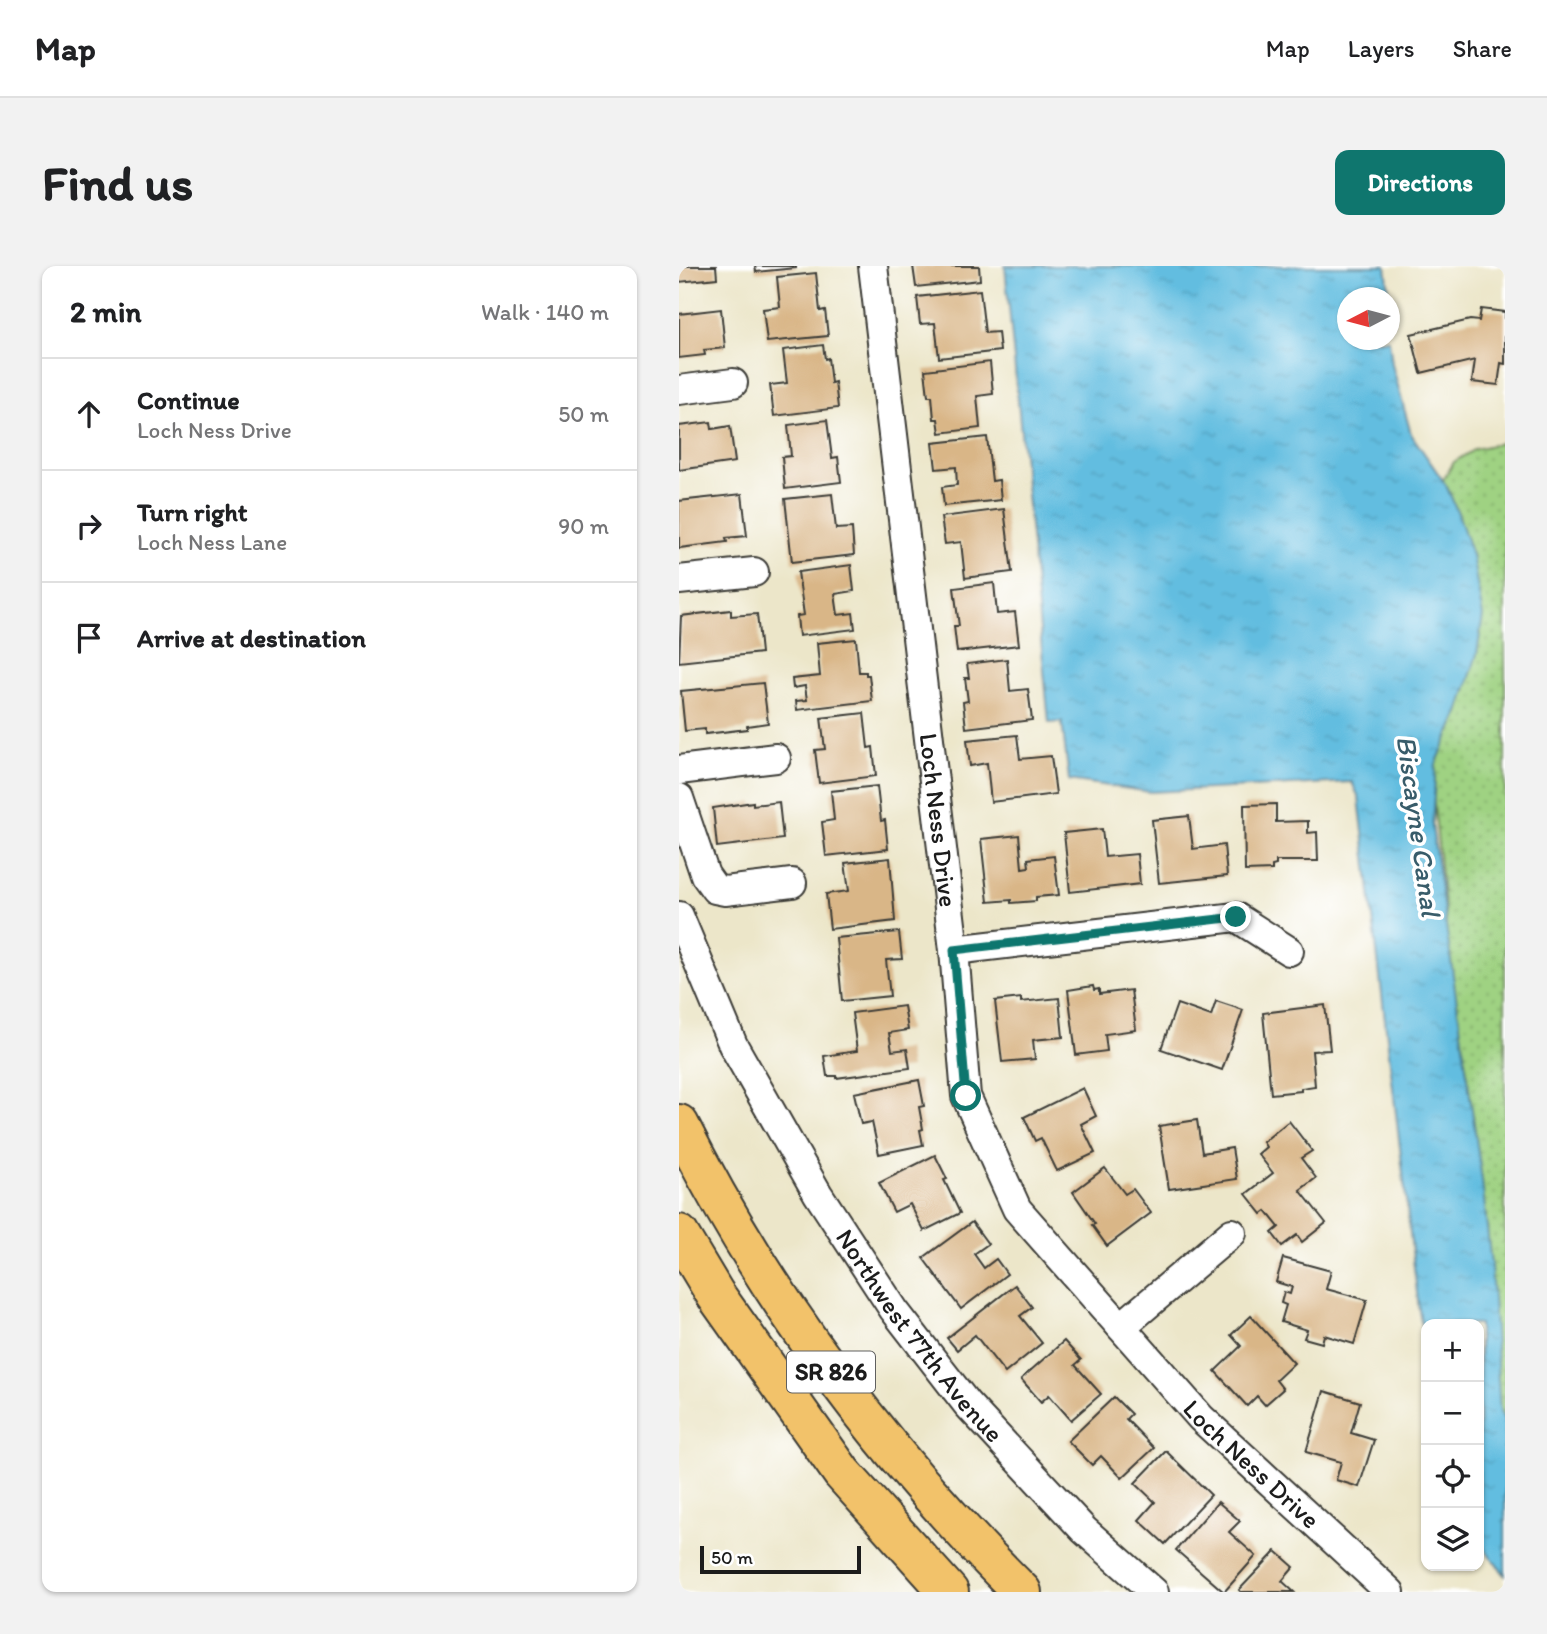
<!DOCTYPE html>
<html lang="en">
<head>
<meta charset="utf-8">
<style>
	:root { --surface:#fff; --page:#f2f2f2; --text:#202124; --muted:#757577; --line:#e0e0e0; --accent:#0f766e }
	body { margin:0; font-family:Itim,sans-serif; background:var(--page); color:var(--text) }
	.controls { position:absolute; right:21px; bottom:21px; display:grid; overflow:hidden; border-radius:14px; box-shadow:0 2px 5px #0004 }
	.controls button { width:63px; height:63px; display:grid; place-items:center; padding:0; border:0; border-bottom:2px solid var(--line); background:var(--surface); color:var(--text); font:35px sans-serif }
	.compass { position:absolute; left:658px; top:21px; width:63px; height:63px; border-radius:50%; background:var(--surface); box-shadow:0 2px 5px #0004; rotate:264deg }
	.scale { position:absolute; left:21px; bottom:18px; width:161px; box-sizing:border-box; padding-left:7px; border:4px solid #1c1c1c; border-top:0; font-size:19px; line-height:24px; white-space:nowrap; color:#1c1c1c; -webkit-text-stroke:5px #fff; paint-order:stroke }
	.stop { position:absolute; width:21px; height:21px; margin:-16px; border:5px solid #0f766e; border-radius:50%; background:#fff }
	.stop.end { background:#0f766e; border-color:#fff; box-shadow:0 2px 7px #0008 }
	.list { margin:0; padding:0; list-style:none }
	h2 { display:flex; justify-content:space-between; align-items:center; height:91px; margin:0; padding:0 28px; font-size:30px }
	h2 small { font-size:23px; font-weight:400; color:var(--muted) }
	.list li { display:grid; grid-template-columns:46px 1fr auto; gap:21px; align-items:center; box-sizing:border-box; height:112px; padding:0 28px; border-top:2px solid var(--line) }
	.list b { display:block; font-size:26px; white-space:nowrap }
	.list p { margin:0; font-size:23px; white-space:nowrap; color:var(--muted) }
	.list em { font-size:23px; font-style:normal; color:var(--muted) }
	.icon { flex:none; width:38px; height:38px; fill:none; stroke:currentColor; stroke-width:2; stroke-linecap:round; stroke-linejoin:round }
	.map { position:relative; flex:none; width:826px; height:1326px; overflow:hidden; border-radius:14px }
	header { display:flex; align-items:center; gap:42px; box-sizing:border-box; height:98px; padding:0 35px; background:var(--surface); border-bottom:2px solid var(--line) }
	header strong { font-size:33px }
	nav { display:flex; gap:38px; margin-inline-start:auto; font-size:24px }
	.intro { display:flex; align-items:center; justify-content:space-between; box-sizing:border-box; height:168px; padding:0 42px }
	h1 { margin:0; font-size:49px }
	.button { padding:18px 32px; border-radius:14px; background:var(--accent); color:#fff; font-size:24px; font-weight:700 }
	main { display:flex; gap:42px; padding:0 42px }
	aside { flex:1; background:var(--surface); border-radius:14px; box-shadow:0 2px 5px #0004 }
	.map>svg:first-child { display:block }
	.grass { fill:url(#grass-dots); stroke:#5e774f; stroke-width:2 }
	.water { fill:url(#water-ripples); stroke:#3f6c7e; stroke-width:2 }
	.building { fill:#d9b687 }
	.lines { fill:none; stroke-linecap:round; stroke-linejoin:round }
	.minor-casing { stroke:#3b3a36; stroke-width:32 }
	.highway-casing { stroke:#3b3a36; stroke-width:42 }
	.minor { stroke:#fff; stroke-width:28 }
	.highway { stroke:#f2c26a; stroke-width:38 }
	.route { stroke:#0f766e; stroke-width:9 }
	.labels { text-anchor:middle; stroke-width:7; stroke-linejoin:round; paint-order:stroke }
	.shield { fill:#fff; stroke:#606060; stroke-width:2 }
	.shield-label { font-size:24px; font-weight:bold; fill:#1c1c1c }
	.street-label { font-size:26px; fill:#1c1c1c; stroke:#fff }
	.water-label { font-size:28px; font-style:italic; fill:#385c6a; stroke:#fff }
</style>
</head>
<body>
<header>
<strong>Map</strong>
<nav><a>Map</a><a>Layers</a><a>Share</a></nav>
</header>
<div class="intro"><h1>Find us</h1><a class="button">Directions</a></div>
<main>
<aside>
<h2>2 min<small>Walk · 140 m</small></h2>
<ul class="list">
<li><svg class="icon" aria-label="ahead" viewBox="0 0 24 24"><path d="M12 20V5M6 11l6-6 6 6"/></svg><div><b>Continue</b><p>Loch Ness Drive</p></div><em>50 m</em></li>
<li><svg class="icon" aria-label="right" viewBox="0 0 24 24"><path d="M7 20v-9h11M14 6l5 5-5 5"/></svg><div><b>Turn right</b><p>Loch Ness Lane</p></div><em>90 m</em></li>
<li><svg class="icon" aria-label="arrive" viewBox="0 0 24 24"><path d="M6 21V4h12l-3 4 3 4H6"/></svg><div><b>Arrive at destination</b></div></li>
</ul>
</aside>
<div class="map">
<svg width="826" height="1326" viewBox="0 0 826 1326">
	<defs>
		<pattern id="grass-dots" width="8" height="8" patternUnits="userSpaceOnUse" patternTransform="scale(1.75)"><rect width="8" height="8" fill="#9fd282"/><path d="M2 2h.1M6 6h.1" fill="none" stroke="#88b470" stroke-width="1.8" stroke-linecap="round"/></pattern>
		<pattern id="water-ripples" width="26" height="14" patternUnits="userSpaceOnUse" patternTransform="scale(1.75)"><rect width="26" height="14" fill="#62bde0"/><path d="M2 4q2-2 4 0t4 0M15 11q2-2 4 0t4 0" fill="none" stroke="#54a2c0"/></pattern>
	</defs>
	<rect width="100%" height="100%" fill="#fff"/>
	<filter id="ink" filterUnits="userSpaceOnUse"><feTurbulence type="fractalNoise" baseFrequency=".0143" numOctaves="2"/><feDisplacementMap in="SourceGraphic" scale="14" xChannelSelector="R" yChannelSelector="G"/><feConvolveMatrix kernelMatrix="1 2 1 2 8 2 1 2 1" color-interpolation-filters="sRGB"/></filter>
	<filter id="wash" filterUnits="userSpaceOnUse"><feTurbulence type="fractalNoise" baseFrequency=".00686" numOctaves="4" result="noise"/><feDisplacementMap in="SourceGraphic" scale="28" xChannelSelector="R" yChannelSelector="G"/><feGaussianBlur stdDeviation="1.57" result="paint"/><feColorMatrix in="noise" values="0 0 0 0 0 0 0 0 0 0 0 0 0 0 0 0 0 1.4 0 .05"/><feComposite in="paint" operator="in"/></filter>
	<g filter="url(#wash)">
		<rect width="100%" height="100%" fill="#ece6c9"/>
		<path class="grass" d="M826 176V1170L816 1151 748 468 751 235 775 196 796 183Z"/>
		<path class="water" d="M326 0H707L712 42 711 58 710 32H668V74H710L713 98 732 168 767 219 779 247 793 289 804 350 798 388 780 447 757 498 753 560 803 914 812 999 821 1146 826 1155V1309L800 1276V1058H747V1088L740 1044 680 532 673 516 471 526 390 514 383 456 370 457Z"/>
		<g id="blocks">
			<g class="building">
				<path d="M0 0H37L38 12 0 16Z"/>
				<path d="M76 0H117V2L77 6Z"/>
				<path d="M234 0H300L301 14 237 21Z"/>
				<path d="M137 7 141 45 146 44 149 70 88 76 84 43 101 41 98 11Z"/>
				<path d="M301 24 306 67 319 66 321 85 260 92 256 57 241 58 238 31Z"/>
				<path d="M42 43 46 82 25 84 26 89 0 92V48Z"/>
				<path d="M802 43 826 46V98L822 97 819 119 793 116 796 94 742 107 732 68 791 54 800 55Z"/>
				<path d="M144 79 146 93 149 92 152 117 156 116 159 142 95 150 91 119 108 117 104 84Z"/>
				<path d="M311 96 314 128 298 130 301 162 261 167 259 153H255L253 130H249L246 104Z"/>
				<path d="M148 154 153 192 159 191 162 216 106 223 103 191 112 190 109 159Z"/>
				<path d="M32 156 33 163 51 160 56 196 0 204V160Z"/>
				<path d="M308 171 313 215 320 214 322 234 265 240 263 221 278 219 277 201 257 203 254 177Z"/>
				<path d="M63 228 68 270 47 272 48 276 0 282V235Z"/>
				<path d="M153 228 157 263 173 262 175 289 113 296 106 233Z"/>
				<path d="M325 243 333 306 286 312 282 276 266 278 262 251Z"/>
				<path d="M172 299 175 325 156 328 159 349 174 347 176 363 120 370 118 350 125 349 119 306Z"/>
				<path d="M315 317 318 348 336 346 340 379 278 386 275 360H280L275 322Z"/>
				<path d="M52 344V350L78 348 82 387 0 396 2 350Z"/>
				<path d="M177 373 180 406H187V409H190L193 435 118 444 117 435 128 434 126 420 114 422 113 413 141 410 138 377Z"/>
				<path d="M328 393 331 425 349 423 353 454 287 462 284 436 289 435 286 412H290L288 398Z"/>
				<path d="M84 417 89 457 68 460V463L26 468V463L6 465 2 425Z"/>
				<path d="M185 447 189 482 194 481 197 510 140 517 136 484 146 483 142 452Z"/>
				<path d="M338 469 341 493 372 490 377 528 312 536 308 497 291 500 288 474Z"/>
				<path d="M198 520 202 555 206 554 209 583 147 590 143 556 155 554 152 525Z"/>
				<path d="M74 536V539L100 536 104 573 38 581 34 542Z"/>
				<path d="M597 538V556L629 555V567L638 566 639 595H597V599L593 600V604L566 605 565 539Z"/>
				<path d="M510 550 514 583 545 579 548 610 480 617 473 554Z"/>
				<path d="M423 563 426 591 458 588 461 618 391 626 385 567Z"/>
				<path d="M340 569 343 602 350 601 349 593 375 590 380 629 357 631V635L332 637V634L309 636 302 573Z"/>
				<path d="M211 592 216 655 151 663 147 628 170 625 166 597Z"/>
				<path d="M220 666 223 693 207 694 211 730 163 735 157 672Z"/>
				<path d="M414 720 415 724 420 723V728L452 724 457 764 426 768 428 785 397 789 389 724Z"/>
				<path d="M342 732V736L380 732 384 771 354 774 356 793 323 796 316 735Z"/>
				<path d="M537 735 564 744 543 804 482 783 498 738 532 750Z"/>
				<path d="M646 739 651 784 633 785 636 820 622 822V825L592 828 584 747Z"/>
				<path d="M225 740 229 764 210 767 213 785 228 783 231 802 157 812V810H148L145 790 178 785 173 747Z"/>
				<path d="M240 814 245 840 240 841 244 863 241 864 244 879 200 888 193 856 182 858 175 827Z"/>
				<path d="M404 822 417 850 402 858 416 887 378 905 362 872 356 875 345 851Z"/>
				<path d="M518 854 523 887 553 882 558 913 490 923 480 860Z"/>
				<path d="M610 855 633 885 622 892 637 912 621 924 647 957 623 976 618 969 603 980 593 967 600 961 587 945 583 948 567 928 594 907 579 888 587 881 584 876Z"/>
				<path d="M256 889 268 913 265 914 281 947 245 965 231 938 215 946 200 917Z"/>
				<path d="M426 902 446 928 454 923 472 947 428 980 413 959 416 958 394 926Z"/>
				<path d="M293 956 309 978 295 988 305 1002 317 993 328 1008 282 1043 244 992Z"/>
				<path d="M604 992 652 1005 647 1023 688 1034 675 1078 645 1069 643 1077 625 1072 628 1064 602 1056 607 1039 602 1037 605 1026 611 1028 613 1021 597 1016Z"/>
				<path d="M336 1019 353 1041 341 1050 363 1077 326 1107 296 1069 278 1084 268 1072Z"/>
				<path d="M572 1050 615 1097 597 1114 604 1123 586 1139 578 1130 568 1140 536 1105 562 1080 552 1069Z"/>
				<path d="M385 1075 402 1094 396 1099 422 1128 392 1154 370 1129 362 1136 342 1113Z"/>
				<path d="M645 1125 681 1136 672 1167 695 1174 680 1221 657 1214 662 1196 627 1186Z"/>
				<path d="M435 1131 452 1148 447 1153 475 1182 443 1212 422 1190 413 1199 389 1175Z"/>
				<path d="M487 1185 532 1229 486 1278 460 1254 476 1236 456 1217Z"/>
				<path d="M539 1236 561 1255 550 1266 577 1290 545 1326 497 1284Z"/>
				<path d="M597 1285 615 1301 603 1315 615 1326H562L560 1324Z"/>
			</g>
		</g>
	</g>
	<g filter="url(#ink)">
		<use href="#blocks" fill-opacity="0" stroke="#3b3a36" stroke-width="2"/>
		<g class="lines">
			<g class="minor-casing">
				<g id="minor">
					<path id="s1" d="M194 0 275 684 287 830 338 943 522 1152 711 1326"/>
					<path d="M0 124 54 117"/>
					<path d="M0 314 75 306"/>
					<path d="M0 504 97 492"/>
					<path d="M0 532 26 609 36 623 46 625 113 617"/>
					<path id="s2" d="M0 650 54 779 139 928 215 1044 288 1138 405 1264 475 1326"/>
					<path d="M275 684 557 651 610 685"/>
					<path d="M442 1061 553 967"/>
				</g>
			</g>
			<g class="highway-casing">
				<g id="highway">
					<path d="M0 858C87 1032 205 1189 343 1326"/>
					<path d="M0 968 36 1028 163 1207 270 1326"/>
				</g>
			</g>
			<use href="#minor" class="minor"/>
			<use href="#highway" class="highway"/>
		</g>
	</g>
	<g class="lines" filter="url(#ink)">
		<path class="route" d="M287 830 275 684 557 651"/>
	</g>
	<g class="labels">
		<rect class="shield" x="108" y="1085.5" width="88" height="41" rx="5"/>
		<g class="shield-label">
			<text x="152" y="1114">SR 826</text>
		</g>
		<g class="street-label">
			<text dy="9" stroke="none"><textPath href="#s1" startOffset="558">Loch Ness Drive</textPath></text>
			<text dy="9" stroke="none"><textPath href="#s2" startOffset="486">Northwest 77th Avenue</textPath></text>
			<text dy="9" stroke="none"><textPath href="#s1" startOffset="1306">Loch Ness Drive</textPath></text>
		</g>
		<g class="water-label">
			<text transform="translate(740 560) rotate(82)" y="10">Biscayne Canal</text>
		</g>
	</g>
</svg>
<div class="controls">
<button>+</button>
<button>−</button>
<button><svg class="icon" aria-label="locate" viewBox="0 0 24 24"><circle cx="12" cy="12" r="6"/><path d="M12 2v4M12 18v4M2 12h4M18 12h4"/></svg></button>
<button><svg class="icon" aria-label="layers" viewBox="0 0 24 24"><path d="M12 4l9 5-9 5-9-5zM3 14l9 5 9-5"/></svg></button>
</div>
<svg class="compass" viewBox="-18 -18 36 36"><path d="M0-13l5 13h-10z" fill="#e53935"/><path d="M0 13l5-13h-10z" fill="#757577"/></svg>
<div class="scale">50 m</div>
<div class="stop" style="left:287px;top:830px"></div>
<div class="stop end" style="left:557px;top:651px"></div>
</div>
</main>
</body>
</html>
